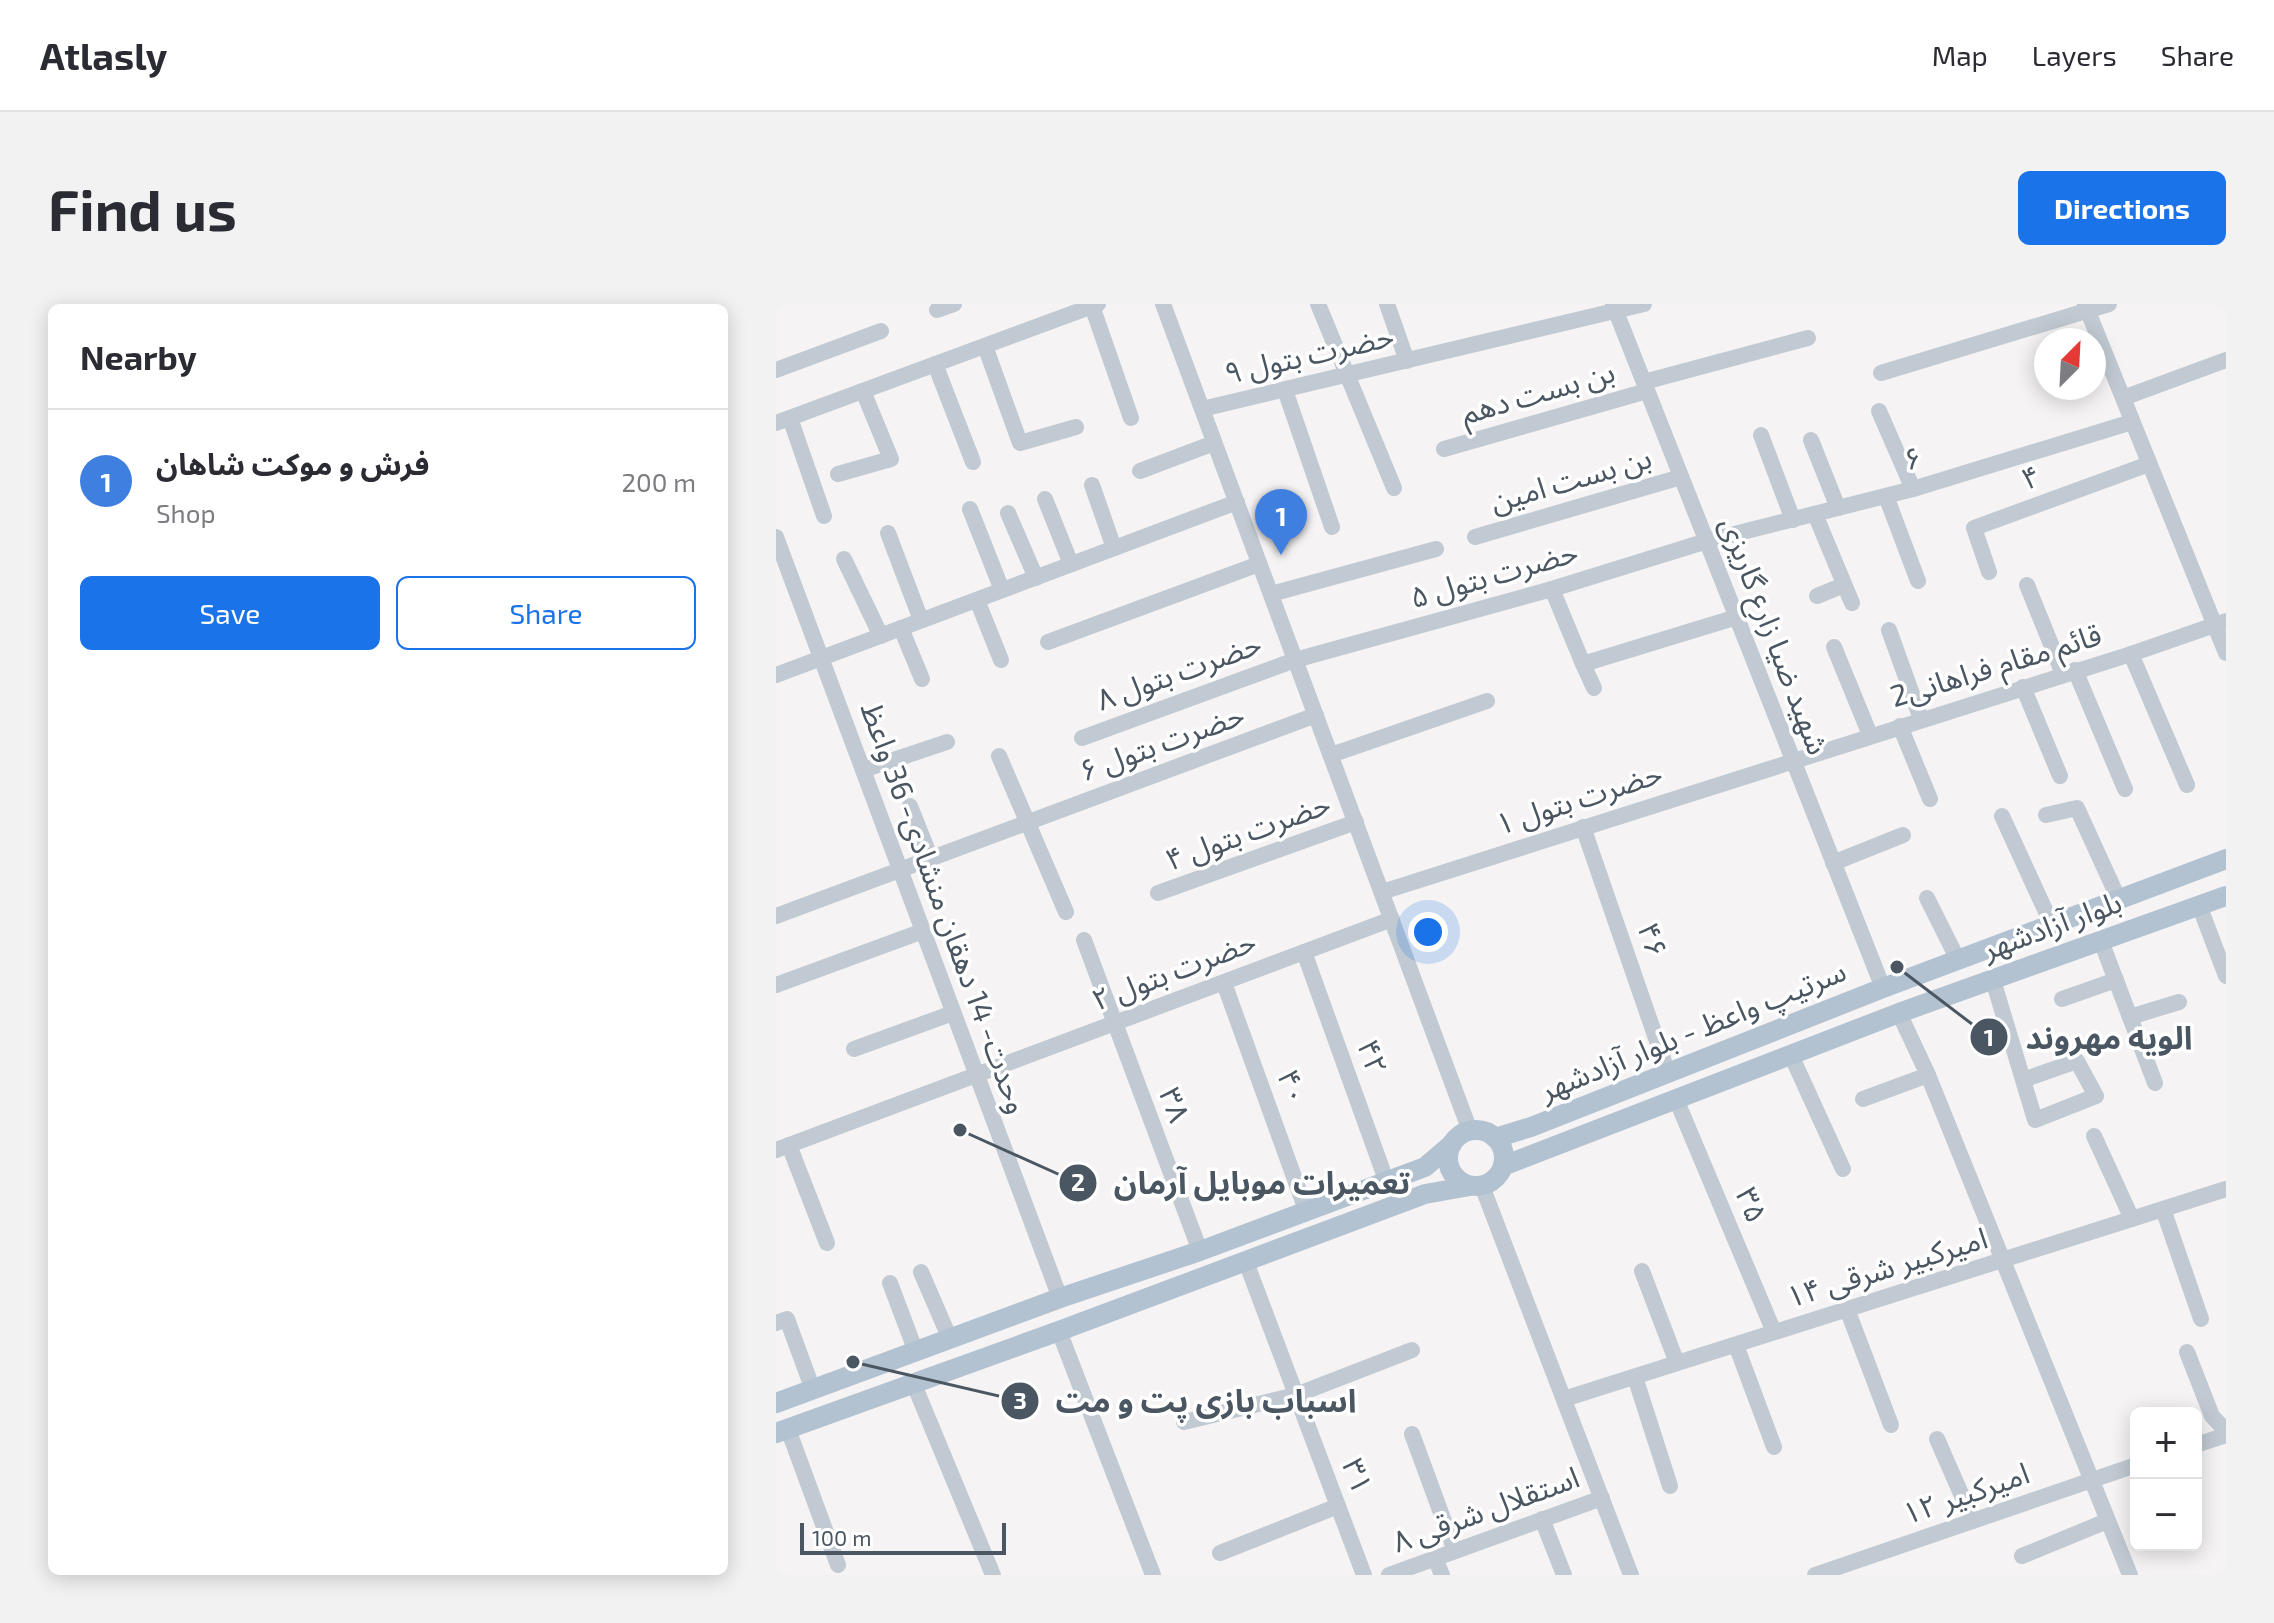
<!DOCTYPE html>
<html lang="en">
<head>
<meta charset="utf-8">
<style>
	:root { --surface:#fff; --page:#f2f2f3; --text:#2b2b33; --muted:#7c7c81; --line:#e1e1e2; --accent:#1a73e8 }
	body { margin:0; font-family:"Exo 2","Noto Sans Arabic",sans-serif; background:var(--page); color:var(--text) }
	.controls { position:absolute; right:24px; bottom:24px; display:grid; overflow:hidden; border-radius:12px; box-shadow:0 4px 20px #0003 }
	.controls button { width:72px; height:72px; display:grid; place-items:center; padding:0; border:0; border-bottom:2px solid var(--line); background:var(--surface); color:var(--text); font:40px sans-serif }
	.compass { position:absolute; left:1258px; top:24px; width:72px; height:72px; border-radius:50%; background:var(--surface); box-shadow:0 4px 20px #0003; rotate:24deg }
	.scale { position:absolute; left:24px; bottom:20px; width:206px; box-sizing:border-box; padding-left:8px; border:4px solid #4a5661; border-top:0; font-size:22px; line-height:28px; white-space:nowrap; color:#4a5661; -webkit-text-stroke:6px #fff; paint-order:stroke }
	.you { position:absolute; left:652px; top:628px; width:28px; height:28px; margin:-20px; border:6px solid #fff; border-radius:50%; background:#1a73e8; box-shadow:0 0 0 12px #1a73e833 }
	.badge { display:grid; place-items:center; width:52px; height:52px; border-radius:50%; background:var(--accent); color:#fff; font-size:26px; font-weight:700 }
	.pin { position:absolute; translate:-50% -66px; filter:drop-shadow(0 2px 4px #0008) }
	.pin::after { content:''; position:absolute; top:42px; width:28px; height:24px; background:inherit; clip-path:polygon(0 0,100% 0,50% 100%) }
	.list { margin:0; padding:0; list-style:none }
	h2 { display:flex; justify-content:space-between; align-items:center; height:104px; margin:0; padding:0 32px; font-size:34px }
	h2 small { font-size:26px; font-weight:400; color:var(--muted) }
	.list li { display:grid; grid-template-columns:52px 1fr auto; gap:24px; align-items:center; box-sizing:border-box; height:144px; padding:0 32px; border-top:2px solid var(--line) }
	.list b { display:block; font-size:30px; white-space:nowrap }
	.list p { margin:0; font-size:26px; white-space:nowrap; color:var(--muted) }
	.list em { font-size:26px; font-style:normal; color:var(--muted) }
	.actions { display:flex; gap:16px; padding:24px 32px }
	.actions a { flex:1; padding:18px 0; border:2px solid var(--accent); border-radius:12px; text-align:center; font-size:28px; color:var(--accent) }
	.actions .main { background:var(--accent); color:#fff }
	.map { position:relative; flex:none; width:1450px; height:1271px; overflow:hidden; border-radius:12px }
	header { display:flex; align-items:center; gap:48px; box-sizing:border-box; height:112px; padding:0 40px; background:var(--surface); border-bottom:2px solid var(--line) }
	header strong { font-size:38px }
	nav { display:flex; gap:44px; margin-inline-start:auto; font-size:28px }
	.intro { display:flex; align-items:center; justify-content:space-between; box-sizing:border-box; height:192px; padding:0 48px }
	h1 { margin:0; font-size:56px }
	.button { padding:20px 36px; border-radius:12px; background:var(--accent); color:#fff; font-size:28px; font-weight:700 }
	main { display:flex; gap:48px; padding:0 48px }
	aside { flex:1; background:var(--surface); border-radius:12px; box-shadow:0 4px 20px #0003 }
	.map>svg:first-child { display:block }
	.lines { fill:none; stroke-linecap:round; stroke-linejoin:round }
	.minor { stroke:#c1cad2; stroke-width:16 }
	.major { stroke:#b3c2d1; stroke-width:20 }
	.labels { text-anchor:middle; stroke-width:7; stroke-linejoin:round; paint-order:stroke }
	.street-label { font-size:30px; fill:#4a5661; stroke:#fff }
	.leader { fill:none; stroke:#4a5661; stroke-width:3 }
	.callout-dot { fill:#4a5661; stroke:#fff; stroke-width:3 }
	.mark-label { font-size:24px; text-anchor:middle; font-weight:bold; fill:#fff }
	.callout-label { font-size:32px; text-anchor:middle; font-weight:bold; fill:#4a5661; stroke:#fff; stroke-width:7; stroke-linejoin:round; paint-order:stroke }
</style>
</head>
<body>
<header>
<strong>Atlasly</strong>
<nav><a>Map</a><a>Layers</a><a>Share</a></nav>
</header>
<div class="intro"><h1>Find us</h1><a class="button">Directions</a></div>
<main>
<aside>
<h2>Nearby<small></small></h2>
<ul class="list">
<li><span class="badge" style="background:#3f7fe0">1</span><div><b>فرش و موکت شاهان</b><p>Shop</p></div><em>200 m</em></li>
</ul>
<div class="actions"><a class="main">Save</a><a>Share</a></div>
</aside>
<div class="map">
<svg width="1450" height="1271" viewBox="0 0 1450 1271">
	<rect width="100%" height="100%" fill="#f5f3f3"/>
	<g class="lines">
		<g class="minor">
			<path d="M387 0 694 827"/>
			<path d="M542 0 618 184"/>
			<path d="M611 0 631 57"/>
			<path d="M837 0 1107 684"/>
			<path d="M1309 0 1450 349"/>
			<path d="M316 2 355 114"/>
			<path d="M161 6 178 0"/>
			<path d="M209 42 244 139 300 123"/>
			<path d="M159 60 197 158"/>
			<path d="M0 66 105 27"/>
			<path d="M1105 69 1333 0"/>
			<path d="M868 78 1032 34"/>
			<path d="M509 86 556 223"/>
			<path d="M1347 94 1450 56"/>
			<path d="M426 105 868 0"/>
			<path d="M1103 107 1137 185"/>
			<path d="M14 114 48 212"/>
			<path d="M0 119 322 0"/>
			<path d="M985 131 1017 216"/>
			<path d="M1035 136 1062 204"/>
			<path d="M668 145 871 87"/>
			<path d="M364 167 438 139"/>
			<path d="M62 170 115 155 87 87"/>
			<path d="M316 181 338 244"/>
			<path d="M1110 192 1142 277"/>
			<path d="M269 195 295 260"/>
			<path d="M194 205 226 286"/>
			<path d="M232 209 260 274"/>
			<path d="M1039 210 1076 299"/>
			<path d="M112 229 145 316"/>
			<path d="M0 233 284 994"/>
			<path d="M699 233 905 173"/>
			<path d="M68 255 105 332"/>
			<path d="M1213 268 1198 224 1373 160"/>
			<path d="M1251 281 1287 370"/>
			<path d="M776 285 807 360 961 313"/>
			<path d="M495 290 660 245"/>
			<path d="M1041 292 1068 281"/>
			<path d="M201 296 225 356"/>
			<path d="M125 324 146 375"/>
			<path d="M1113 326 1145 415"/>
			<path d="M272 338 483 260"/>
			<path d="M1058 343 1094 431"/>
			<path d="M1355 350 1411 481"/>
			<path d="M807 360 818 384"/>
			<path d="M1299 366 1349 485"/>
			<path d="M0 371 461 198"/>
			<path d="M1247 383 1284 472"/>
			<path d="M1124 422 1154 495"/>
			<path d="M306 434 519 356 776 285 931 237 1137 185 1356 118"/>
			<path d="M555 451 711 397"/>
			<path d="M223 452 290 608"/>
			<path d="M87 466 171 438"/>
			<path d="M134 502 155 555"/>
			<path d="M1270 511 1301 504 1343 596"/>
			<path d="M1226 512 1276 621"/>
			<path d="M807 523 892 769"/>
			<path d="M1057 559 1127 531"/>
			<path d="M606 588 1355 350 1450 317"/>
			<path d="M382 589 580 518"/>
			<path d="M1151 594 1182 656"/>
			<path d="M1423 601 1450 672"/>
			<path d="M0 612 540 411"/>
			<path d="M308 636 424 947"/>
			<path d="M1325 637 1379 779"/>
			<path d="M528 648 610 876"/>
			<path d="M1217 676 1259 816 1320 792 1301 757 1247 776"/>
			<path d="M448 679 530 906"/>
			<path d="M0 681 147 627"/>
			<path d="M1286 695 1340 676"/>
			<path d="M1123 709 1152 771 1354 1271"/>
			<path d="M1354 713 1403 698"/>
			<path d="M78 745 177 709"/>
			<path d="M1015 751 1067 865"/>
			<path d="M900 795 998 1028"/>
			<path d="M1087 795 1152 771"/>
			<path d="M1318 832 1356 915"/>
			<path d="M13 841 51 939"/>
			<path d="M0 846 616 615"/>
			<path d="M706 882 855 1271"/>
			<path d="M1387 905 1425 1015"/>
			<path d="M470 958 588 1271"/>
			<path d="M866 967 901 1059"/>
			<path d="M145 968 174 1035"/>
			<path d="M114 979 140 1048"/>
			<path d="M1071 1005 1115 1121"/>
			<path d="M0 1019 11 1015 37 1086"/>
			<path d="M283 1027 377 1271"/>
			<path d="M960 1041 998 1143"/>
			<path d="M1411 1048 1436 1112 1450 1127"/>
			<path d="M859 1073 894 1182"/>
			<path d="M137 1078 217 1271"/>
			<path d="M788 1095 1450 885"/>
			<path d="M408 1118 520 1091 636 1046"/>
			<path d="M12 1125 62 1261"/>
			<path d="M636 1130 679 1247"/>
			<path d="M1161 1135 1197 1217"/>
			<path d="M1420 1141 1450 1131"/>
			<path d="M766 1215 788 1271"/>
			<path d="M444 1249 562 1202"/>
			<path d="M1246 1252 1331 1217"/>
			<path d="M659 1254 666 1271"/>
			<path d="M613 1271 826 1194"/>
			<path d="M1039 1271 1360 1161"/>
		</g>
		<g class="major">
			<circle cx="700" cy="854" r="28"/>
			<path d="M719 834 755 823 1107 684 1450 555"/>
			<path d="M727 862 1123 709 1450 592"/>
			<path d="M0 1099 284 994 424 947 649 863 676 840"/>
			<path d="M0 1129 283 1027 649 890 694 882"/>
		</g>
	</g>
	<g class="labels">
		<g class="street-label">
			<text transform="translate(533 51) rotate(-13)" y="10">حضرت بتول ۹</text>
			<text transform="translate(762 89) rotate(-16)" y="10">بن بست دهم</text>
			<text transform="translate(1137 155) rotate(-16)" y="10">۶</text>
			<text transform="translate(1255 174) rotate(-20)" y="10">۴</text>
			<text transform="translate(795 176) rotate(-16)" y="10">بن بست امین</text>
			<text transform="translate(718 271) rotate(-16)" y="10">حضرت بتول ۵</text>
			<text transform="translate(998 332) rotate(69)" y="10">شهید ضیا زارع گاریزی</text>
			<text transform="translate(1220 362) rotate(-17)" y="10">2قائم مقام فراهانی</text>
			<text transform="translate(403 368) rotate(-20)" y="10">حضرت بتول ۸</text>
			<text transform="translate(386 439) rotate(-20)" y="10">حضرت بتول ۶</text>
			<text transform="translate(803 495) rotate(-18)" y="10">حضرت بتول ۱</text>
			<text transform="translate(472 528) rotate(-20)" y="10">حضرت بتول ۴</text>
			<text transform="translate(168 604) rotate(70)" y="10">وحدت- 14 دهقان منشادی- 36 واعظ</text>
			<text transform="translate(1276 622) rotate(-20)" y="10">بلوار آزادشهر</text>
			<text transform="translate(876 636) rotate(71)" y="10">۴۶</text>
			<text transform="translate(398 667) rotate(-21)" y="10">حضرت بتول ۲</text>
			<text transform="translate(917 727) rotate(-22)" y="10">سرتیپ واعظ - بلوار آزادشهر</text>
			<text transform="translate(596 753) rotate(70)" y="10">۴۲</text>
			<text transform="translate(516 783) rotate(70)" y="10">۴۰</text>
			<text transform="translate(398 801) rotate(69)" y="10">۳۸</text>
			<text transform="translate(975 901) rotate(67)" y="10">۳۵</text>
			<text transform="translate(1111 964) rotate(-17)" y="10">۱۴ امیرکبیر شرقی</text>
			<text transform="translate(581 1172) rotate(69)" y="10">۳۱</text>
			<text transform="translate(1190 1190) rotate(-19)" y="10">امیرکبیر ۱۲</text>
			<text transform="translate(710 1206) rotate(-20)" y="10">استقلال شرقی ۸</text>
		</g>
	</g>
	<path class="leader" d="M1121 663L1213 733M184 826L302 879M77 1058L244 1097"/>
	<g class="callout-dot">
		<circle cx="1121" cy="663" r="8"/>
		<circle cx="184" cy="826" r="8"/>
		<circle cx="77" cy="1058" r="8"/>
		<circle cx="1213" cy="733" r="20"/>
		<circle cx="302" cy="879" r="20"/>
		<circle cx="244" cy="1097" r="20"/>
	</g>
	<g class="mark-label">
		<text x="1213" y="742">1</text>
		<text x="302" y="887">2</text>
		<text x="244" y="1105">3</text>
	</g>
	<g class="callout-label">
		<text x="1333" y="745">الویه مهروند</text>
		<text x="486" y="890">تعمیرات موبایل آرمان</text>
		<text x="430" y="1108">اسباب بازی پت و مت</text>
	</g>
</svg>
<div class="controls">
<button>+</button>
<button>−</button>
</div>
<svg class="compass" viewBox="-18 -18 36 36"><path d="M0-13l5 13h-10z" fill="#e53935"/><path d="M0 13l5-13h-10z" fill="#7c7c81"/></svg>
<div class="scale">100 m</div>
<div class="you"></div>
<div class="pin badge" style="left:505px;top:251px;background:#3f7fe0">1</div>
</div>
</main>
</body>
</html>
